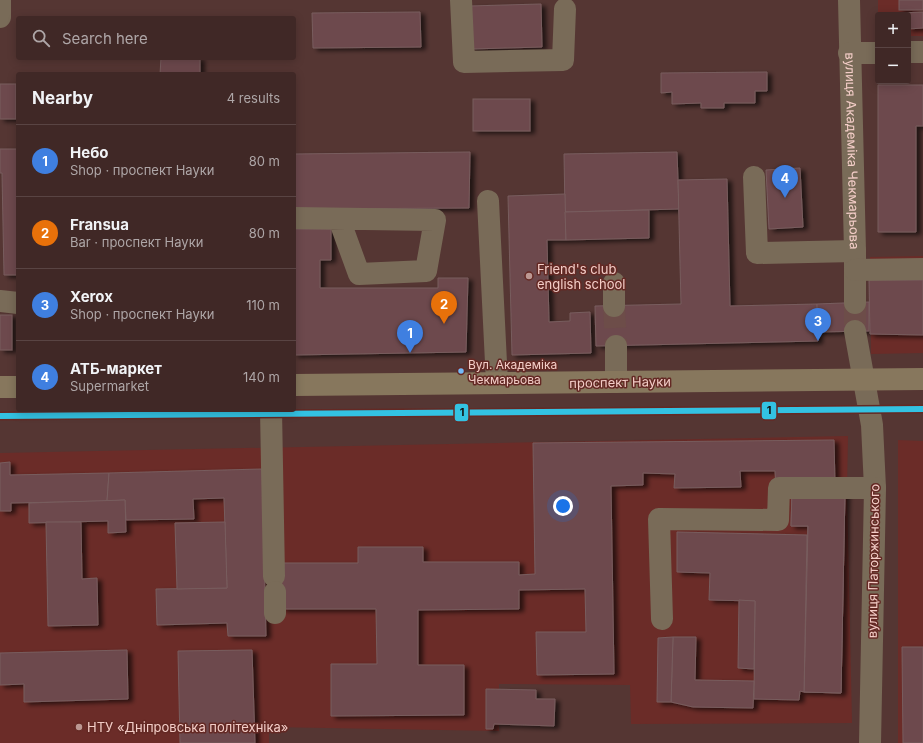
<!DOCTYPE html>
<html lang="en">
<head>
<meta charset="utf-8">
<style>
	:root { --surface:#402826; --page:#4b3432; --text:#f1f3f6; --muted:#aea6a7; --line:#594443; --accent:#e797bd }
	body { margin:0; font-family:Inter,sans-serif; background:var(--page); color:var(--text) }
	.controls { position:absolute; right:12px; top:12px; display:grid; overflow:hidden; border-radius:4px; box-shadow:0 2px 10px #0003 }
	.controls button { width:36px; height:36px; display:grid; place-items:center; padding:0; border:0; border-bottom:1px solid var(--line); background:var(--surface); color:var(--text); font:20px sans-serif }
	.you { position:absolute; left:563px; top:506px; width:14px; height:14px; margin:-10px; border:3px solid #fff; border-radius:50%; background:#1a73e8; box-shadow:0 0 0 6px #1a73e833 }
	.badge { display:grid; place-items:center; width:26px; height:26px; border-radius:50%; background:var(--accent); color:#fff; font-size:13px; font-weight:700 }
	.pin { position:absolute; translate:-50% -33px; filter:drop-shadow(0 1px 2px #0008) }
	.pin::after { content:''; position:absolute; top:21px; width:14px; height:12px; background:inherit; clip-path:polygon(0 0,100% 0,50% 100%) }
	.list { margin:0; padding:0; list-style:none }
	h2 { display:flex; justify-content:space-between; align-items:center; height:52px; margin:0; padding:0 16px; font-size:17px }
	h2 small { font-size:13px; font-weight:400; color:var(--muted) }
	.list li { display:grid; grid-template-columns:26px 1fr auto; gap:12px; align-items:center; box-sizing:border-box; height:72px; padding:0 16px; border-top:1px solid var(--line) }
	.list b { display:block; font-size:15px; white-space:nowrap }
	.list p { margin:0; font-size:13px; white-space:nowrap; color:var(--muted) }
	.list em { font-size:13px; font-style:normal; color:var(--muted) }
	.icon { flex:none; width:22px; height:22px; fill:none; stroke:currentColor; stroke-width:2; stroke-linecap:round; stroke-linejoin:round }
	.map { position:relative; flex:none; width:923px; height:743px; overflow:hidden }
	.search { position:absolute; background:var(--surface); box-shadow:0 2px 10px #0003; left:16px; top:16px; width:280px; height:44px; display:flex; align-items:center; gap:10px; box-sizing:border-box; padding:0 14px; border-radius:4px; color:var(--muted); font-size:15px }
	.panel { position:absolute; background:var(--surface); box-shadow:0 2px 10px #0003; left:16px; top:72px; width:280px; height:340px; border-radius:4px }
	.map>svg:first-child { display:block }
	.built { fill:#6b2c28 }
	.building { fill:#6d494d; stroke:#785d5e; filter:url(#shadow) }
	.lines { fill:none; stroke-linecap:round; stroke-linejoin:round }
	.minor-tunnel { stroke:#6d4d49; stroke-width:22; stroke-dasharray:22 11; stroke-linecap:butt }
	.minor { stroke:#796b58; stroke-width:22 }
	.major { stroke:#87775d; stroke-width:22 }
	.tram-1-casing { stroke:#642924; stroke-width:9 }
	.tram-1 { stroke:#33c2e2; stroke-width:6 }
	.poi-dot { fill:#bc9893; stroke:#642924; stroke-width:1.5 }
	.bus-dot { fill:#73baf8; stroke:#642924; stroke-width:1.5 }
	.labels { text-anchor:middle; stroke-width:3; stroke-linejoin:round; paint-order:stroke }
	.bus-label { font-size:12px; fill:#f3cdc7; stroke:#642924; text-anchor:start }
	.street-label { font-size:13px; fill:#f3cdc7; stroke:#642924 }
	.poi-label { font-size:13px; fill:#f3cdc7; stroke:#642924; text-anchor:start }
	.line-badge { stroke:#642924; stroke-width:1.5 }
	.pale-badge-label { font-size:11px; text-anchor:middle; font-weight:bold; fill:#111 }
</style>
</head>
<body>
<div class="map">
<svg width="923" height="743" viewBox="0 0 923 743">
	<defs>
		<filter id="shadow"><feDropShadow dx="4.5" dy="2.5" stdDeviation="2" flood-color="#0009"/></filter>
	</defs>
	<rect width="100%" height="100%" fill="#553633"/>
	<g class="built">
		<path d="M878 0H923V36H908V15H878Z"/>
		<path d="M923 256V353L871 354 870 257Z"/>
		<path d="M848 436 847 489 852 723 631 724 630 685 499 684V731L269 727V743H0V453Z"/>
		<path d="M898 440 923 441V743H898Z"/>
	</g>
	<g class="building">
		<rect x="899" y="0" width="24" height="10"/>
		<path d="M541 4 542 47 471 49 470 6Z"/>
		<path d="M420 12 421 47 313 48 312 13Z"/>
		<path d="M923 12V28L908 29V15H900V13Z"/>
		<path d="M161 58H200V74H160Z"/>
		<path d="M767 72V91H755V103H724V108H701V103L672 104V92L661 93V73Z"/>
		<rect x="0" y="84" width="16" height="35"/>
		<path d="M878 85H923V126H916V232H878Z"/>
		<rect x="473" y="99" width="57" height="32"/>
		<path d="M0 149H18V275H4L2 173H0Z"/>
		<path d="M470 152 469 208 294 209V154Z"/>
		<path d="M677 152 679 209 565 212 564 154Z"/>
		<path d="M800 168 803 227 769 229 766 170Z"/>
		<path d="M727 179 730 306 817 304 818 341 596 346 595 306 681 304 678 180Z"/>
		<path d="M565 194 566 240H547L549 322 570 321V313L590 312 591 353 512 355 508 196Z"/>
		<path d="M649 210V238L566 240 565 212Z"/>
		<path d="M294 229H331V260H320V288H438V278H468L466 352 294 355Z"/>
		<path d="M869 280H923V335L870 334Z"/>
		<path d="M869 302V331L818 332 817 304Z"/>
		<rect x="0" y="315" width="12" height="35"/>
		<path d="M834 440 835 485 776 486 775 471H740L741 487 674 488 675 474 643 473V485L611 486 614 674 537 675 536 632H586L585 589 519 590V609L418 610V665H464V715L331 716V664H377L376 609H282L281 563H358V547H423V562H519V575L535 574 533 443Z"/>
		<path d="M10 462V475L109 473 107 501 11 503V511H0V463Z"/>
		<path d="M262 469 266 636H228L227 623 157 625 156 589 227 588 224 498 193 499 194 519 126 520 125 500 107 501 109 473Z"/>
		<path d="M792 491 845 492 841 693 804 692 808 526H791Z"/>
		<path d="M792 491 845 492 841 693 804 692 808 526H791Z"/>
		<path d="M125 500 126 532 108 533V521L29 523V503Z"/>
		<path d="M46 522H81L82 579 97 578 98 625 48 626Z"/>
		<path d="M225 522 227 588 177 589 175 523Z"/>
		<path d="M677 532 807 535 804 692 800 691 799 700 754 699 755 601 709 600 710 573 677 572Z"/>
		<path d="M739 600 755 601 754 669 738 668Z"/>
		<path d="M673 637H696L695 680 754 681 753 708 693 707 671 702Z"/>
		<path d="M673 637 671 702H657L658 638Z"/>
		<path d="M902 647H923V743H903Z"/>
		<path d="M127 650 128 699 24 702V684L0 685V653Z"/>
		<path d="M252 650 255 743H180L178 651Z"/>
		<path d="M486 689 536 690V699H555L554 726 494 724 493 729H486Z"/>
	</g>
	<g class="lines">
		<g class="minor-tunnel">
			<path d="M855 303V331"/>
			<path d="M614 306 616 346"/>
		</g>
		<g class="minor">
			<path d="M461 0 464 62 563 60 565 9"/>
			<path id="s1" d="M849 0 855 251V303"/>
			<path d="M0 17V0"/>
			<path d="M908 52H923"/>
			<path d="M849 53H878"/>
			<path d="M754 177 757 253 855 251"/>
			<path d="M488 201 497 383"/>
			<path d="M294 218 435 220 426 271 359 274 339 219"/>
			<path d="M855 270 923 269"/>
			<path d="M614 283V306"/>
			<path d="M0 301 18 303"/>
			<path d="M855 331 872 425 875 488 870 743"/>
			<path d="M616 346V382"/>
			<path d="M271 410 274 576"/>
			<path d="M275 592V613"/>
			<path d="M662 619 659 519 778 520 779 488H875"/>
		</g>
		<g class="major">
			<path d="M294 385 923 379"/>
			<path d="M0 387H18"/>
		</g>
		<g class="tram-1-casing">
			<path id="tram-1" d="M0 416 923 409"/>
		</g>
		<use href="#tram-1" class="tram-1"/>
	</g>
	<g class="poi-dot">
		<circle cx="529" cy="276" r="4"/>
		<circle cx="79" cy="727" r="4"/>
	</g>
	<circle class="bus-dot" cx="461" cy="371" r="3.5"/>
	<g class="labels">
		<g class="bus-label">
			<text x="468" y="369">Вул. Академіка<tspan x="468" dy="15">Чекмарьова</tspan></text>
		</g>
		<g class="street-label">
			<text dy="5" stroke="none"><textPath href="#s1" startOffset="151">вулиця Академіка Чекмарьова</textPath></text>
			<text transform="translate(620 382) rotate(-1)" y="5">проспект Науки</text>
			<text transform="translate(873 561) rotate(-89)" y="5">вулиця Паторжинського</text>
		</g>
		<g class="poi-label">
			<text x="537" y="274">Friend's club<tspan x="537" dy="15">english school</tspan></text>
			<text x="87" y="732">НТУ «Дніпровська політехніка»</text>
		</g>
	</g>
	<g class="line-badge">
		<rect x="761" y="401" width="16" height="19" rx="4" fill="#33c2e2"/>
		<rect x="454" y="403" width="15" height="19" rx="4" fill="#33c2e2"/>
	</g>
	<g class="pale-badge-label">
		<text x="769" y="414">1</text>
		<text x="462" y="416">1</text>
	</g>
</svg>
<div class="controls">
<button>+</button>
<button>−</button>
</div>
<div class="you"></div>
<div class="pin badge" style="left:410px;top:353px;background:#3f7fe0">1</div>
<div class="pin badge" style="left:444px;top:324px;background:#e8710a">2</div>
<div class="pin badge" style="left:818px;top:341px;background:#3f7fe0">3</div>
<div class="pin badge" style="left:785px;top:198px;background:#3f7fe0">4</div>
<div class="search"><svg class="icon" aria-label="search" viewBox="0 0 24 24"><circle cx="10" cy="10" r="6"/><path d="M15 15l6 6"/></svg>Search here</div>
<section class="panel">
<h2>Nearby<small>4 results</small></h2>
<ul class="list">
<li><span class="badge" style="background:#3f7fe0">1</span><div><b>Небо</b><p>Shop · проспект Науки</p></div><em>80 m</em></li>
<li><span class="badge" style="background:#e8710a">2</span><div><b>Fransua</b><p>Bar · проспект Науки</p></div><em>80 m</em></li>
<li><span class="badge" style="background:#3f7fe0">3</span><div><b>Xerox</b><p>Shop · проспект Науки</p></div><em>110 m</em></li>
<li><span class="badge" style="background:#3f7fe0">4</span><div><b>АТБ-маркет</b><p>Supermarket</p></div><em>140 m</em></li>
</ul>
</section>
</div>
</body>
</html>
